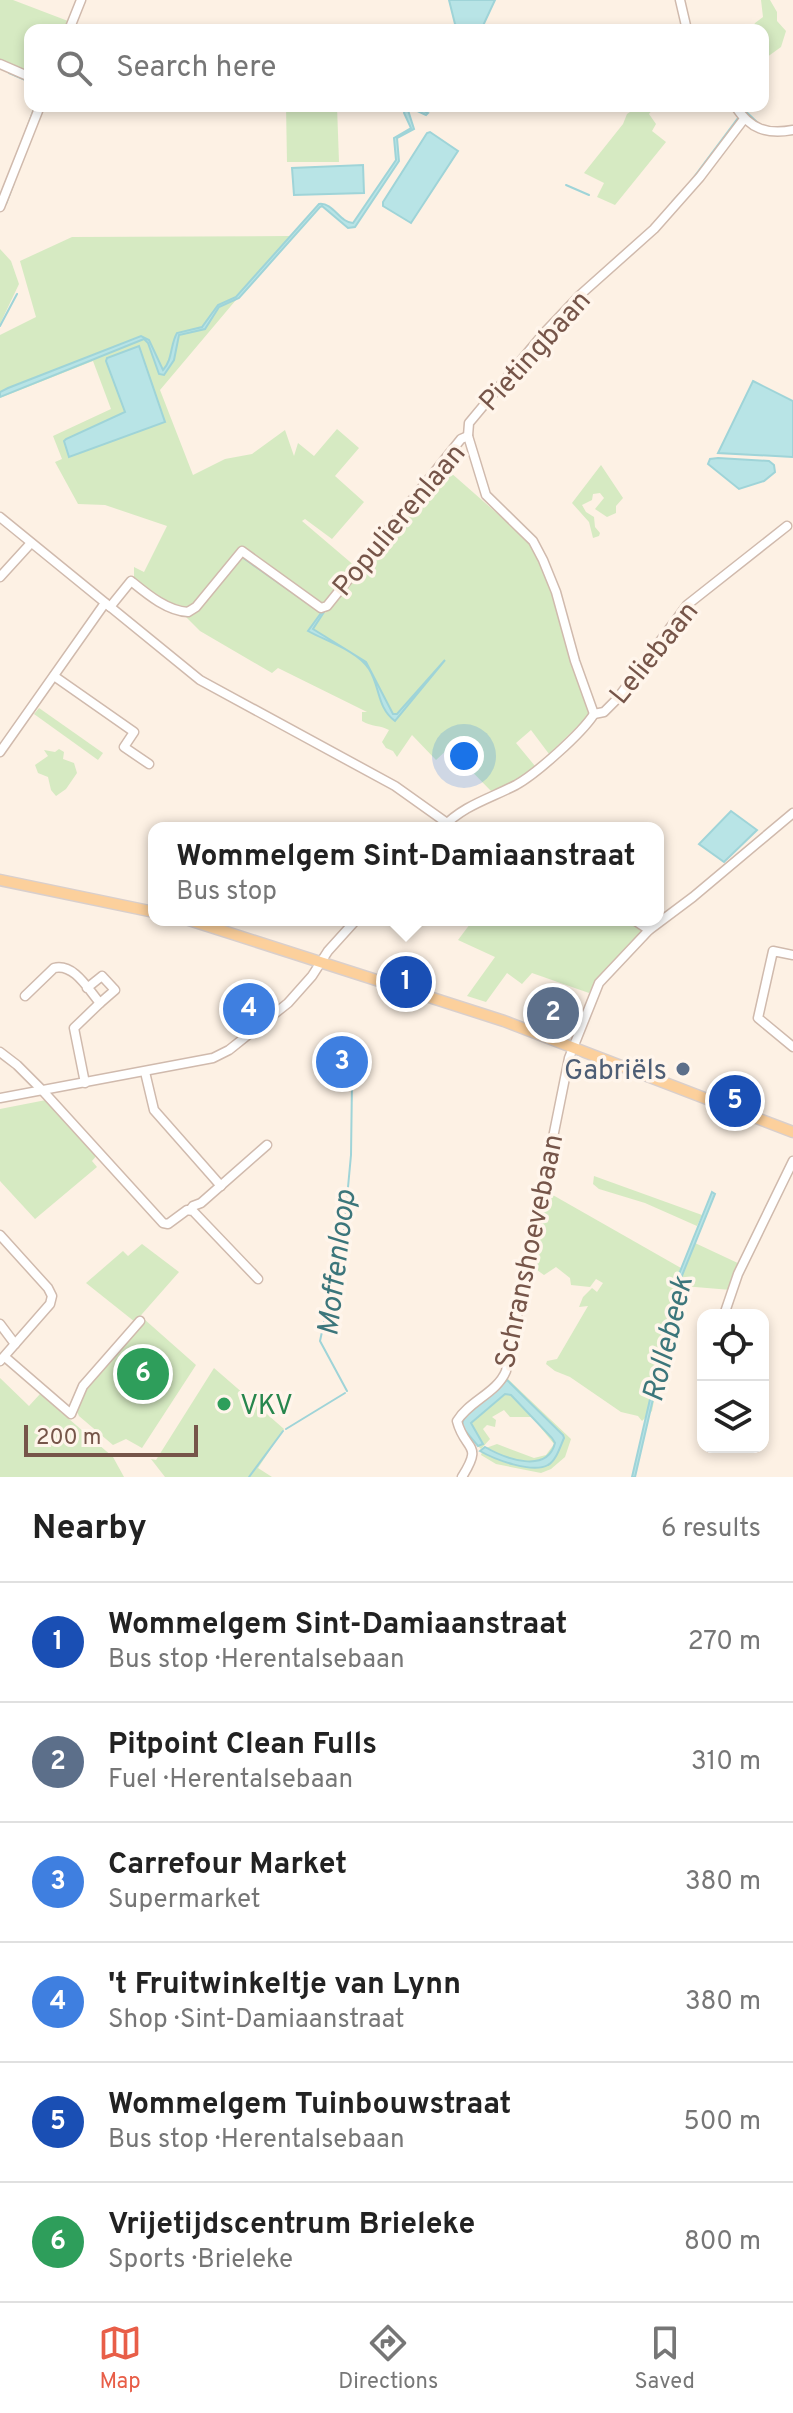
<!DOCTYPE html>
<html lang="en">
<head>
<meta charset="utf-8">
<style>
	:root { --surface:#fff; --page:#f6f6f6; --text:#222; --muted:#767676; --line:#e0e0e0; --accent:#e85e48 }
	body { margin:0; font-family:Overpass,sans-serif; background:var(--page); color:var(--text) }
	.controls { position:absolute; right:24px; bottom:24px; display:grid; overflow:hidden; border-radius:16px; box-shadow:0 4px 12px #0003 }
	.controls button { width:72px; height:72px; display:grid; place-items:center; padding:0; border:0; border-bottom:2px solid var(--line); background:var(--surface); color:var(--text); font:40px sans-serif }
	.scale { position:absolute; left:24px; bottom:20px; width:174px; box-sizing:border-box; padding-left:8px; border:4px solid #765549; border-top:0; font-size:22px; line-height:28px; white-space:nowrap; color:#765549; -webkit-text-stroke:6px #fff5eb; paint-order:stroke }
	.you { position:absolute; left:464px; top:756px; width:28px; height:28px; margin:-20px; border:6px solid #fff; border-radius:50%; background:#1a73e8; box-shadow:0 0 0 12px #1a73e833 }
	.badge { display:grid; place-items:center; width:52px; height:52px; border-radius:50%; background:var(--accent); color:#fff; font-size:26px; font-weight:700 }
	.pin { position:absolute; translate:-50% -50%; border:4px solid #fff; box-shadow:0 2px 8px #0006 }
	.popup { position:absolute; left:148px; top:822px; width:516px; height:104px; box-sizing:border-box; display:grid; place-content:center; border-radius:16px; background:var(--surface); filter:drop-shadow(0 2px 6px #0005); font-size:26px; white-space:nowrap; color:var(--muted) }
	.popup b { font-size:30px; color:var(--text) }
	.popup::after { content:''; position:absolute; left:50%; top:100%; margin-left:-16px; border:16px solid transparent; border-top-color:var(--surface) }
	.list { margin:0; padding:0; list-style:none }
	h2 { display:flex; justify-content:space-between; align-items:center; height:104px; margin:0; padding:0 32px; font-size:34px }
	h2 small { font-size:26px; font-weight:400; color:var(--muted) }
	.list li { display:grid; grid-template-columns:52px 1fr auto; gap:24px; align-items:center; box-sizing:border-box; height:120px; padding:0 32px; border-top:2px solid var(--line) }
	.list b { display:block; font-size:30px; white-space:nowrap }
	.list p { margin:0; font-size:26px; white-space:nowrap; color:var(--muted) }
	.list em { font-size:26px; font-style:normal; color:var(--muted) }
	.icon { flex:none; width:44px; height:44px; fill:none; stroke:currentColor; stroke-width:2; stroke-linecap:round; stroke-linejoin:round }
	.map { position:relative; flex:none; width:793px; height:1477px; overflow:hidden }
	.search { position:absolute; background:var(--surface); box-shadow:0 4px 12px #0003; left:24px; right:24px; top:24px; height:88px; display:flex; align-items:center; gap:20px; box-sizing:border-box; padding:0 28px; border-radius:16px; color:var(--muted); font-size:30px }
	.sheet { height:824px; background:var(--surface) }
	nav { display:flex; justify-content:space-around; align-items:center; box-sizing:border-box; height:112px; border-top:2px solid var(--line); background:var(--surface); font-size:22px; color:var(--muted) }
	nav a { display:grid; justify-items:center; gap:4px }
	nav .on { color:var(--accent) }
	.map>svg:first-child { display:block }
	.green { fill:#d6eac2 }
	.water { fill:#b8e4e6; stroke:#9fd4d8; stroke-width:2 }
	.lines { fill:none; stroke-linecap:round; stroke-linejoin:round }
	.stream { stroke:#9fd4d8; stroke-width:2 }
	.minor-casing { stroke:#d0baad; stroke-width:11 }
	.major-casing { stroke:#d9cfcc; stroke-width:13 }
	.minor { stroke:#fff; stroke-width:8 }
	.major { stroke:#fcd09c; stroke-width:10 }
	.service-dot { fill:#5c6f8a; stroke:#fff5eb; stroke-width:3 }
	.leisure-dot { fill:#2e9e5b; stroke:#fff5eb; stroke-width:3 }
	.labels { text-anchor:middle; stroke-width:7; stroke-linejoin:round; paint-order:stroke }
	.street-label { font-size:28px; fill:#765549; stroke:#fff5eb }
	.service-label { font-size:28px; fill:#4e5e75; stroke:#fff5eb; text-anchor:end }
	.leisure-label { font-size:28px; fill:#27864d; stroke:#fff5eb; text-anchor:start }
	.water-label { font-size:30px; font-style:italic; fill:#3c767b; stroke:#fff5eb }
</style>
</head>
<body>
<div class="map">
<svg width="793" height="1477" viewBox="0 0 793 1477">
	<rect width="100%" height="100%" fill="#fdf1e4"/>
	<g class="green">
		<path d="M0 0H13L68 21 65 30H30V73L0 60Z"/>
		<path d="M761 0H770L777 12V21L786 31 781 47 763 60V30H752L755 23 763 17Z"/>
		<path d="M286 106H337L339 162H287Z"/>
		<path d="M639 106H655L649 114 656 124 652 131 666 142 615 205 597 197 604 183 584 173 623 124 627 114Z"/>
		<path d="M290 236 160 390 193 475 225 459 252 454 285 430 294 456 298 443 314 456 337 429 359 448 335 476 364 502 332 539 305 519 302 521 356 567 327 603 321 604 246 551 195 604 186 610 163 601 134 583V567L144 572 167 526 105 505 78 504 55 462 62 459 53 436 111 409 93 361 0 398V335L36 317 20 261 72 237Z"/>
		<path d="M0 249 11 261 19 284 0 324Z"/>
		<path d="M442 465 532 544 545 570 592 712 549 754 531 730 516 743 535 766 521 778 491 791 449 748 436 760 412 735 397 757 393 751 386 748 382 742 389 730C380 725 372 727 362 721V712H367L278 668 272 673 200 631 183 614 191 613 242 554 325 613 394 529Z"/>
		<path d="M601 465 623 498 616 506V513L607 517 595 509 604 498 600 493 593 494 592 500 582 505 586 512 594 517 595 527 600 533 599 536 593 538 589 522 572 503Z"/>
		<path d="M39 708 103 753 98 760 34 714Z"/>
		<path d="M59 749 64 752 63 759 74 763 77 773 66 789 56 796 51 790 48 777 38 773 35 765 48 756 44 750 55 752Z"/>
		<path d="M473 920H631L643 928 644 933 598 978 589 993 532 973 522 984 507 973 486 1002 467 996 495 957 458 940Z"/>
		<path d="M46 1100 97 1155 92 1161 97 1167 35 1219 0 1181V1109Z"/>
		<path d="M594 1176 702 1215 697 1226 645 1203 599 1189 593 1184Z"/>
		<path d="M544 1190 681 1268 679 1273 682 1275 695 1243 742 1265 731 1290 683 1286 677 1305 672 1314 673 1319 663 1354 652 1411 642 1421 638 1416 621 1412 570 1377 555 1371 546 1364 547 1361 557 1359 588 1306 579 1307 583 1297 592 1288 597 1292 603 1283 596 1279 590 1287 571 1285 570 1278 556 1267 544 1275 537 1270 533 1255 542 1249 536 1245Z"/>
		<path d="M142 1244 179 1272 135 1322 86 1283 123 1251 128 1256Z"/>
		<path d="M144 1319 196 1365 142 1448 126 1439 113 1445 79 1416 76 1409 87 1384Z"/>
		<path d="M514 1344 516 1345 508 1379 571 1439 565 1457 551 1469 541 1473 496 1464 481 1455 483 1449 497 1444 534 1458 546 1455 554 1444 532 1417H510L504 1410 492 1417 496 1420 495 1427 487 1425 483 1429 490 1439 481 1449 463 1432 506 1379Z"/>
		<path d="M214 1368 284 1429 258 1468 272 1477H165L151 1459 156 1460Z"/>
		<path d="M0 1378 29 1406 40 1394 113 1457 124 1477H0Z"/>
	</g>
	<g class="water">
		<path d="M449 0H495L481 30H462L455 24Z"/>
		<path d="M406 106H414L428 113 426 115 411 108 408 110 414 129 397 138 399 161 355 227 348 228 322 206 320 207 239 298 219 307 205 329 179 335 174 360 164 375 159 374 148 343 144 339 0 397V392L8 388 141 336 149 340 163 370C173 359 170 345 177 333L202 327 218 305 236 297 319 204C333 202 340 223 353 223L396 160 394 138 411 128 404 113Z"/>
		<path d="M430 132 458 151 411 223 383 206V202L427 133Z"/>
		<path d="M363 165 364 193 294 195 292 168Z"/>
		<path d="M139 346 165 422 69 457 64 441 66 439 125 412 106 361 107 358Z"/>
		<path d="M753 381 793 401V457L718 453Z"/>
		<path d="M718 458 769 461 774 465 775 472 764 481 739 489 708 464 710 459Z"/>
		<path d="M243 555 324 612 313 629 366 662 393 714H397L445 660 395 721C377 708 380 686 369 669 358 651 326 641 308 631L321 613 242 557Z"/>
		<path d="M731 811 757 830 724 862 699 844Z"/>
		<path d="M712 1192 715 1194 681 1278 635 1477H632L679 1274Z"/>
		<path d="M507 1380 563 1435 564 1438C560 1447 556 1461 548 1465 532 1474 494 1459 480 1451L485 1447C506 1459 547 1474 555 1443L552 1438 511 1395 505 1394 471 1423 483 1444 478 1446 462 1427C462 1408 493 1391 507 1380Z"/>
	</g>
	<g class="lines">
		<g class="stream">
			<path d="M9 73 30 82"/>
			<path d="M740 106 758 123"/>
			<path d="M22 141 35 106"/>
			<path d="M691 181 738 118"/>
			<path d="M566 185 589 195"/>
			<path d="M672 202 684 189"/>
			<path d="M6 204 14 183"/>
			<path d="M0 326 17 294"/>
			<path d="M347 1391 320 1341 344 1230 351 1155 352 1082"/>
			<path d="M286 1429 345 1393"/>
			<path d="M249 1477 283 1431"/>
		</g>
		<g class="minor-casing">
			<g id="minor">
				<path d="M680 0 687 30"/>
				<path d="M69 30 81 0"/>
				<path d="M0 64 30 77"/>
				<path d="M735 106C750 129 767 135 793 130"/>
				<path d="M0 207 40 106"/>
				<path d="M0 517 200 680 395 786 447 823"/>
				<path d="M0 577 31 543"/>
				<path d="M110 607 131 581C147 594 167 611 188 612L196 607 242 551 321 608 327 606 461 439 468 436"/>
				<path d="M54 676 134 732 124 747 149 764"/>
				<path d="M594 714 575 661 556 592 543 560 533 541 486 495 468 436 469 423 544 333 580 295 654 229 700 177 744 119"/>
				<path d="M594 714 604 712 617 699 687 605 787 526"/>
				<path d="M0 752 105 603"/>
				<path d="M442 828C464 805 489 799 516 785 536 774 582 733 594 714"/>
				<path d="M634 920 649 930"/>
				<path d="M793 955 773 951 758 1018 793 1047"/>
				<path d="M25 996 54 968C74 963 88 989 100 1003L115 990 102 976 87 988"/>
				<path d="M0 1052 17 1065 42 1090 163 1223 168 1224 187 1210 193 1211 258 1279"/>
				<path d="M145 1072 154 1110 221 1186"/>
				<path d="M85 1083 74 1028 100 1003"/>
				<path d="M0 1098 213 1058 229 1050 288 1003 312 976 328 951 356 920"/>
				<path d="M190 1210 193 1206 201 1203 267 1145"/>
				<path d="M0 1235 48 1288 52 1296 50 1304 0 1361"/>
				<path d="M724 1315 738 1274 793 1161"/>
				<path d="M0 1324 15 1344"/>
				<path d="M5 1357 71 1414 83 1386 140 1321"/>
				<path d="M462 1477C484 1442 465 1452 457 1421 469 1401 497 1393 506 1371L569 1058 599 983 649 930 693 897 793 813"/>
			</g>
		</g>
		<g class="major-casing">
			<g id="major">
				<path d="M0 880 154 912"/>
				<path d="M189 920 504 1021 793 1132"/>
			</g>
		</g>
		<use href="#minor" class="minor"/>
		<use href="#major" class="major"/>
	</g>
	<circle class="service-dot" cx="683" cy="1069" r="8"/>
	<circle class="leisure-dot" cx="224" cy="1404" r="8"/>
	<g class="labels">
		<g class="street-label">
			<text transform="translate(534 350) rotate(-48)" y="10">Pietingbaan</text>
			<text transform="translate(398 519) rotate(-50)" y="10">Populierenlaan</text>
			<text transform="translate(653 652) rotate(-51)" y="10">Leliebaan</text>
			<text transform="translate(528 1251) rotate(-78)" y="10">Schranshoevebaan</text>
		</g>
		<g class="service-label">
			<text x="667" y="1079">Gabriëls</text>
		</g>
		<g class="leisure-label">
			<text x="240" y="1414">VKV</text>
		</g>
		<g class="water-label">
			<text transform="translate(336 1263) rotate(-83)" y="10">Moffenloop</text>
			<text transform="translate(667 1339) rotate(-76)" y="10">Rollebeek</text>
		</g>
	</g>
</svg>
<div class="controls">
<button><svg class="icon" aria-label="locate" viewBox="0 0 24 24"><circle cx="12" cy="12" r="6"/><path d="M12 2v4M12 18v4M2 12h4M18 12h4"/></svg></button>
<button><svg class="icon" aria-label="layers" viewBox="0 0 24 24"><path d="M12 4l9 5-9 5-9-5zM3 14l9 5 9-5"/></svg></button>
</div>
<div class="scale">200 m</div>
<div class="you"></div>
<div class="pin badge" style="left:406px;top:982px;background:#1a4fb4">1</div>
<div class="popup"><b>Wommelgem Sint-Damiaanstraat</b>Bus stop</div>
<div class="pin badge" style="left:553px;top:1013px;background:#5c6f8a">2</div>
<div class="pin badge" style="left:342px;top:1062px;background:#3f7fe0">3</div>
<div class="pin badge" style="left:249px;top:1009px;background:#3f7fe0">4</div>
<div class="pin badge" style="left:735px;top:1101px;background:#1a4fb4">5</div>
<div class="pin badge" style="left:143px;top:1374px;background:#2e9e5b">6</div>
<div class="search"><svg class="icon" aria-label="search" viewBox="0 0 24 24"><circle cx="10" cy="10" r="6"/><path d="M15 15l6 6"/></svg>Search here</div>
</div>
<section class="sheet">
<h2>Nearby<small>6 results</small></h2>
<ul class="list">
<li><span class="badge" style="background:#1a4fb4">1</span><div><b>Wommelgem Sint-Damiaanstraat</b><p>Bus stop · Herentalsebaan</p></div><em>270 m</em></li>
<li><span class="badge" style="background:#5c6f8a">2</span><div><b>Pitpoint Clean Fulls</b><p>Fuel · Herentalsebaan</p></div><em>310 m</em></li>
<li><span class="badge" style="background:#3f7fe0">3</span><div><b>Carrefour Market</b><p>Supermarket</p></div><em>380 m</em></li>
<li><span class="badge" style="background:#3f7fe0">4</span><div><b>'t Fruitwinkeltje van Lynn</b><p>Shop · Sint-Damiaanstraat</p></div><em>380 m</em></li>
<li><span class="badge" style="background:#1a4fb4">5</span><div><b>Wommelgem Tuinbouwstraat</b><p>Bus stop · Herentalsebaan</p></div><em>500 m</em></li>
<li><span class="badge" style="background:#2e9e5b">6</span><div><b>Vrijetijdscentrum Brieleke</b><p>Sports · Brieleke</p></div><em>800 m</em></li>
</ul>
</section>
<nav>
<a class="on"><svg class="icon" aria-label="map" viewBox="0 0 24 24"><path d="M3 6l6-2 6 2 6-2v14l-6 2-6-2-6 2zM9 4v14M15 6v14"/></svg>Map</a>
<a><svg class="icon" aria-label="directions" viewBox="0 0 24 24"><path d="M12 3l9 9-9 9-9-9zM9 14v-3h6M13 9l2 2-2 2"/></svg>Directions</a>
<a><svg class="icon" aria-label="saved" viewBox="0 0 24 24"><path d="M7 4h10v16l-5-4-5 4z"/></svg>Saved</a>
</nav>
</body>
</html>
